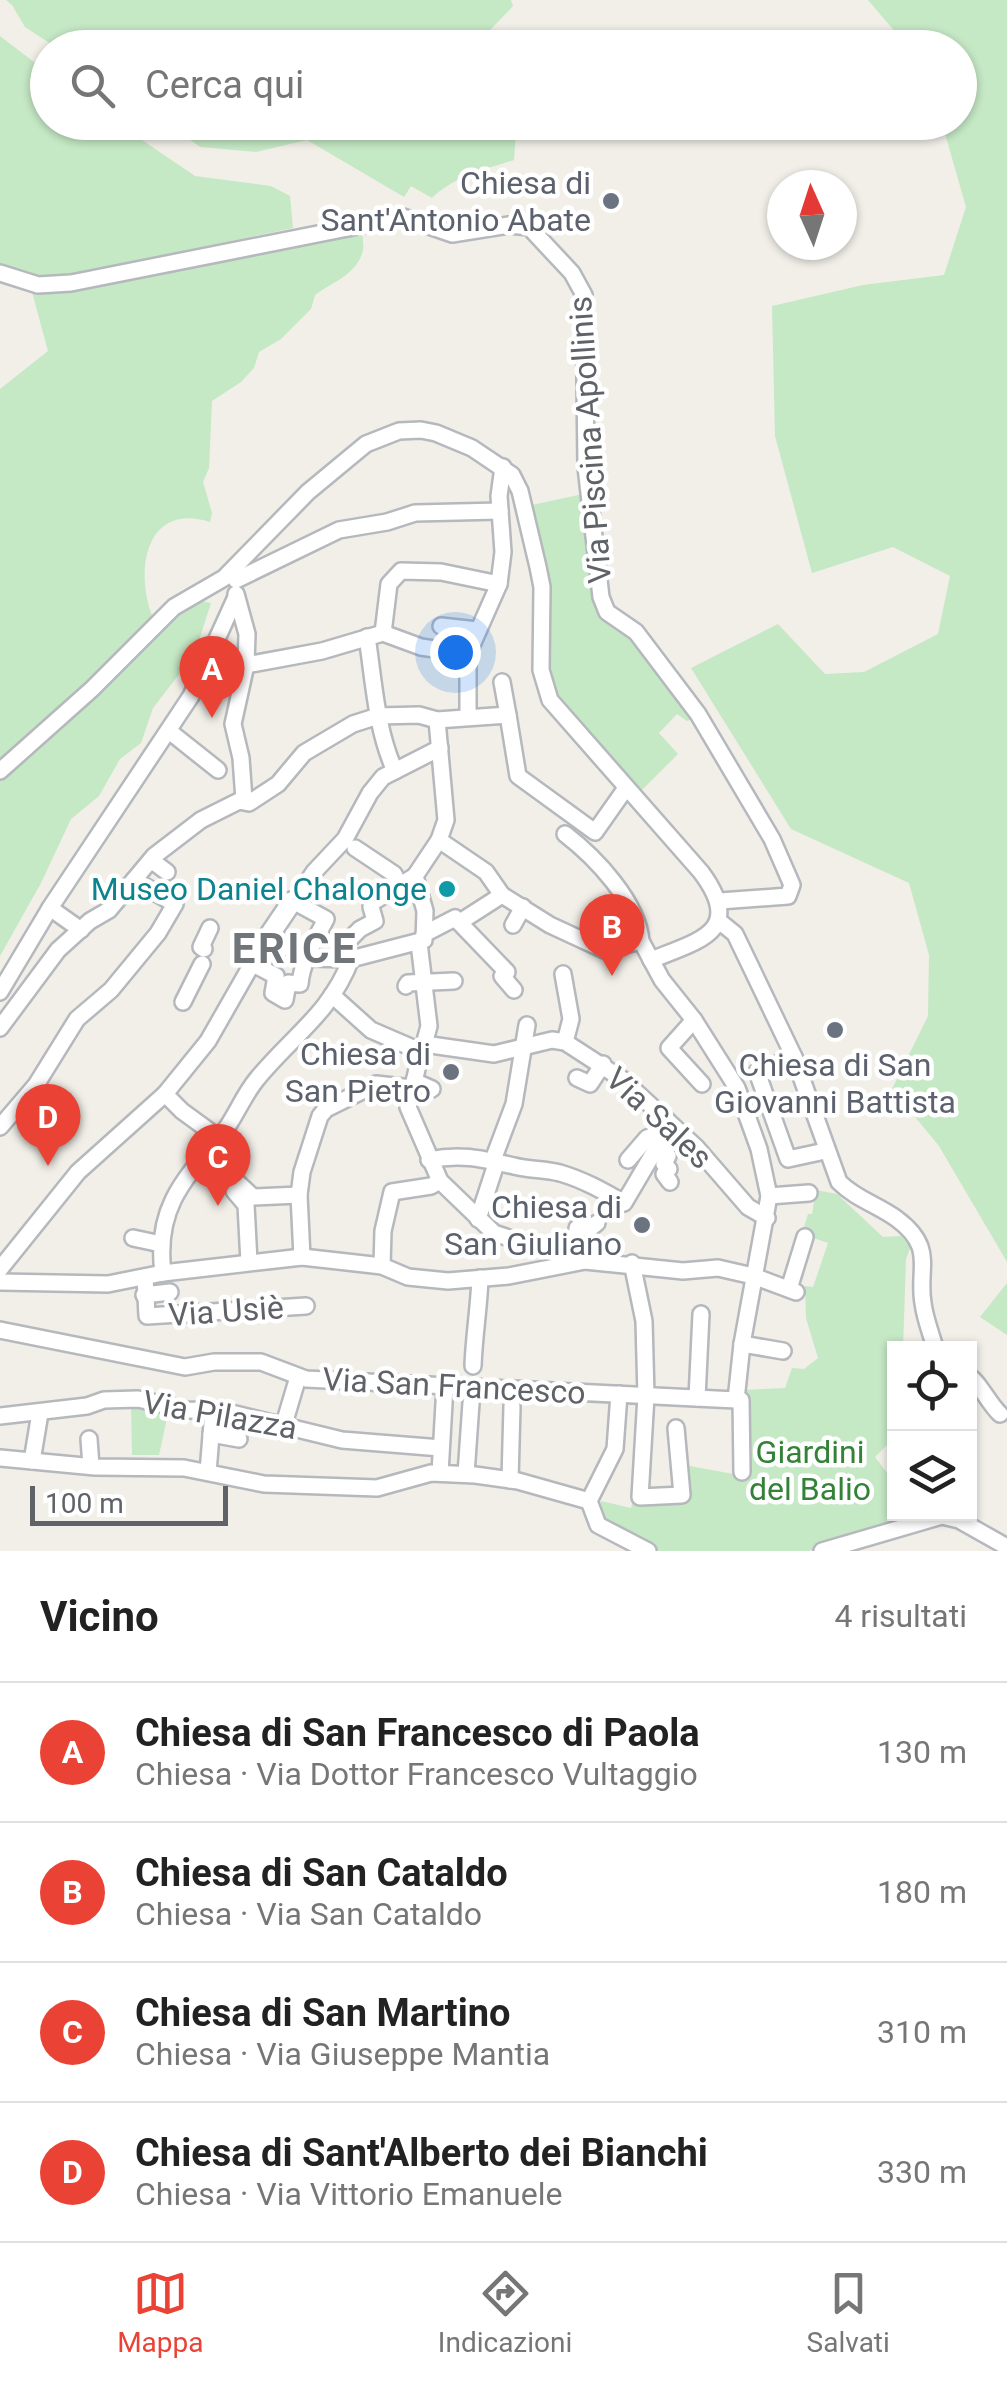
<!DOCTYPE html>
<html lang="it">
<head>
<meta charset="utf-8">
<style>
	:root { --surface:#fff; --page:#f2f2f2; --text:#222; --muted:#767676; --line:#e0e0e0; --accent:#ea4335 }
	body { margin:0; font-family:Roboto,sans-serif; background:var(--page); color:var(--text) }
	.controls { position:absolute; right:30px; bottom:30px; display:grid; overflow:hidden; border-radius:0px; box-shadow:0 2px 8px #0004 }
	.controls button { width:90px; height:90px; display:grid; place-items:center; padding:0; border:0; border-bottom:2px solid var(--line); background:var(--surface); color:var(--text); font:50px sans-serif }
	.compass { position:absolute; left:767px; top:170px; width:90px; height:90px; border-radius:50%; background:var(--surface); box-shadow:0 2px 8px #0004; rotate:357deg }
	.scale { position:absolute; left:30px; bottom:25px; width:198px; box-sizing:border-box; padding-left:10px; border:5px solid #5f6368; border-top:0; font-size:28px; line-height:35px; white-space:nowrap; color:#5f6368; -webkit-text-stroke:8px #fff; paint-order:stroke }
	.you { position:absolute; left:455px; top:652px; width:35px; height:35px; margin:-25px; border:8px solid #fff; border-radius:50%; background:#1a73e8; box-shadow:0 0 0 15px #1a73e833 }
	.badge { display:grid; place-items:center; width:65px; height:65px; border-radius:50%; background:var(--accent); color:#fff; font-size:32px; font-weight:700 }
	.pin { position:absolute; translate:-50% -82px; filter:drop-shadow(0 2px 5px #0008) }
	.pin::after { content:''; position:absolute; top:52px; width:35px; height:30px; background:inherit; clip-path:polygon(0 0,100% 0,50% 100%) }
	.list { margin:0; padding:0; list-style:none }
	h2 { display:flex; justify-content:space-between; align-items:center; height:130px; margin:0; padding:0 40px; font-size:42px }
	h2 small { font-size:32px; font-weight:400; color:var(--muted) }
	.list li { display:grid; grid-template-columns:65px 1fr auto; gap:30px; align-items:center; box-sizing:border-box; height:140px; padding:0 40px; border-top:2px solid var(--line) }
	.list b { display:block; font-size:38px; white-space:nowrap }
	.list p { margin:0; font-size:32px; white-space:nowrap; color:var(--muted) }
	.list em { font-size:32px; font-style:normal; color:var(--muted) }
	.icon { flex:none; width:55px; height:55px; fill:none; stroke:currentColor; stroke-width:2; stroke-linecap:round; stroke-linejoin:round }
	.map { position:relative; flex:none; width:1007px; height:1551px; overflow:hidden }
	.search { position:absolute; background:var(--surface); box-shadow:0 2px 8px #0004; left:30px; right:30px; top:30px; height:110px; display:flex; align-items:center; gap:25px; box-sizing:border-box; padding:0 35px; border-radius:55px; color:var(--muted); font-size:38px }
	.sheet { height:690px; background:var(--surface) }
	nav { display:flex; justify-content:space-around; align-items:center; box-sizing:border-box; height:140px; border-top:2px solid var(--line); background:var(--surface); font-size:28px; color:var(--muted) }
	nav a { display:grid; justify-items:center; gap:5px }
	nav .on { color:var(--accent) }
	.map>svg:first-child { display:block }
	.green { fill:#c5e8c5 }
	.lines { fill:none; stroke-linecap:round; stroke-linejoin:round }
	.minor-casing { stroke:#b5b8bc; stroke-width:20 }
	.minor { stroke:#fff; stroke-width:15 }
	.worship-dot { fill:#6b7280; stroke:#fff; stroke-width:4 }
	.culture-dot { fill:#0f9aa8; stroke:#fff; stroke-width:4 }
	.labels { text-anchor:middle; stroke-width:9; stroke-linejoin:round; paint-order:stroke }
	.worship-label { font-size:32px; fill:#5b616d; stroke:#fff; text-anchor:end }
	.street-label { font-size:32px; fill:#5f6368; stroke:#fff }
	.culture-label { font-size:32px; fill:#0d838f; stroke:#fff; text-anchor:end }
	.park-label { font-size:32px; fill:#348238; stroke:#fff }
	.district-label { font-size:42px; font-weight:bold; letter-spacing:2.5px; fill:#70757a; stroke:#fff }
</style>
</head>
<body>
<div class="map">
<svg width="1007" height="1551" viewBox="0 0 1007 1551">
	<rect width="100%" height="100%" fill="#f1efe8"/>
	<g class="green">
		<path d="M6 0H511L513 6 474 47 57 48 25 27 12 5Z"/>
		<path d="M868 0H1007V1262L939 1146 892 1089 928 1016 929 955 909 883 791 829 691 668 778 624 825 674 864 672 938 634 950 576 893 547 812 573 775 436 772 306 863 285 944 275 966 207 942 123 960 122V48L908 47Z"/>
		<path d="M0 36 47 72 48 122 117 123 195 176 271 186 290 196 293 228 66 276 37 277 0 266Z"/>
		<path d="M167 123H520L516 130 514 160C486 169 453 177 432 198L411 186 404 197 307 140 256 152 200 147Z"/>
		<path d="M363 234C362 239 364 245 363 250 358 274 331 283 315 295L311 309 281 339 259 352 254 368 241 382 212 401 209 468 203 482 212 513 210 522C145 501 134 572 153 618L84 687 0 762V389L48 351 32 292C144 288 252 248 363 234Z"/>
		<path d="M583 494 604 619 627 633 695 718 687 721 677 714 659 733 678 754 639 793 552 691 547 664 550 612 547 572 532 505Z"/>
		<path d="M196 600 211 603 191 665 180 673 153 708 141 743 120 759 99 796 71 819 41 883 0 956V777L163 627Z"/>
		<path d="M816 1190 837 1194 883 1237 901 1236 911 1246 906 1259 903 1348H894V1438L875 1457 894 1482V1514L911 1515 809 1551H660L606 1525 599 1508 601 1501 631 1508 633 1501H686L679 1464 744 1476 743 1390 785 1388 792 1368 804 1369 818 1358 806 1318 805 1286 813 1287 828 1243 802 1234 808 1214H812Z"/>
		<path d="M1007 1283V1335L980 1317Z"/>
		<path d="M131 1402 169 1409 159 1455H132Z"/>
	</g>
	<g class="lines">
		<g class="minor-casing">
			<g id="minor">
				<path d="M0 273 38 285 71 283 403 217 452 234 509 225 529 227 572 273 584 295 586 467 601 597 607 612 636 632 698 714 772 839 792 885 788 896 720 901"/>
				<path d="M236 580 339 530 387 522 415 513 500 511"/>
				<path d="M236 594 247 634 246 665 233 724 241 758 244 800"/>
				<path d="M441 626 477 630"/>
				<path d="M383 633 389 584 401 571 441 572 499 584"/>
				<path d="M367 637C374 682 376 729 395 771"/>
				<path d="M246 665 322 651 383 633 421 647 468 654"/>
				<path d="M502 682 508 715"/>
				<path d="M468 717V654L499 584 503 552 499 496 503 467"/>
				<path d="M169 731 218 770"/>
				<path d="M0 771 92 689 174 607 224 578 308 492 366 444 399 431 421 430 436 433 472 448 512 475 520 491 538 567 542 587 541 670 550 700 701 872C745 931 701 940 651 960"/>
				<path d="M565 834C595 857 638 902 641 941"/>
				<path d="M439 840 486 872 502 895 550 925 604 950 641 941 662 980 694 1020 737 1088 759 1149 769 1196 742 1344 736 1400"/>
				<path d="M355 848 394 874 401 887"/>
				<path d="M151 860 167 872"/>
				<path d="M291 900 326 919C315 940 302 961 300 984L288 983 285 1000 273 993 276 976 249 962Z"/>
				<path d="M50 908 81 930"/>
				<path d="M719 921 735 934 794 1057 839 1182C856 1199 878 1205 897 1219 936 1248 917 1268 923 1303 925 1319 931 1333 935 1348"/>
				<path d="M460 922 502 895"/>
				<path d="M513 925 523 907"/>
				<path d="M424 934 455 918 507 972 502 976 514 990"/>
				<path d="M271 939 307 958 351 959 424 940 425 911 415 876 439 840 446 820 437 720"/>
				<path d="M347 942 360 929 375 921 371 907 373 902 415 876"/>
				<path d="M419 943 429 1026 422 1052"/>
				<path d="M204 949 201 947 210 928"/>
				<path d="M563 974 571 1019 565 1042"/>
				<path d="M406 986 408 983 454 981"/>
				<path d="M0 992 50 908 191 696 236 597"/>
				<path d="M332 995 371 1030 422 1052"/>
				<path d="M183 1002 202 964"/>
				<path d="M694 1020 669 1048 702 1084"/>
				<path d="M0 1028 58 950 90 921 109 910 154 856 201 820 239 801 249 803 278 784 304 753 353 724 378 716 419 715 437 720 508 715 518 776 595 832 626 788"/>
				<path d="M424 1044 494 1054 552 1040 565 1042 622 1079 696 1147 748 1207 767 1218"/>
				<path d="M794 1057 757 1072 788 1159 825 1151"/>
				<path d="M418 1065 408 1107 440 1181 494 1233 572 1259"/>
				<path d="M577 1078 590 1084 603 1064"/>
				<path d="M414 1081 432 1089"/>
				<path d="M165 1094 182 1111 219 1138"/>
				<path d="M0 1127 36 1085 77 1019 111 990 158 933 175 904 134 880"/>
				<path d="M657 1147 668 1156 664 1164 669 1169 664 1174 670 1182"/>
				<path d="M206 1153 253 1197 299 1195"/>
				<path d="M429 1160C461 1153 483 1159 514 1166 529 1170 545 1169 560 1173 584 1180 603 1191 624 1203L657 1147V1134L667 1120"/>
				<path d="M493 1160 514 1104 527 1025"/>
				<path d="M628 1160 647 1138 657 1134"/>
				<path d="M234 1191 246 1205 249 1262"/>
				<path d="M769 1196 809 1193"/>
				<path d="M478 1219 497 1161"/>
				<path d="M133 1238 161 1244"/>
				<path d="M567 1245 577 1246V1228L592 1227 597 1223"/>
				<path d="M302 1257 299 1195 302 1172 320 1116 326 1109 376 1084 412 1088"/>
				<path d="M632 1263 644 1321 646 1396 640 1497 682 1495 676 1428"/>
				<path d="M382 1266 383 1231 392 1192 431 1186 440 1181"/>
				<path d="M0 1269 78 1172 165 1094 208 1041 252 964 314 872 345 839 370 793 383 777 440 748"/>
				<path d="M163 1273C155 1210 182 1181 220 1137 235 1119 242 1097 257 1079 292 1036 330 1014 351 959"/>
				<path d="M145 1277 147 1316 306 1306"/>
				<path d="M0 1282 108 1284 163 1273 302 1257 382 1266 408 1277 448 1281 509 1276 585 1261 683 1271 718 1268 753 1276 796 1292"/>
				<path d="M789 1289 805 1237"/>
				<path d="M144 1295 170 1292"/>
				<path d="M0 1330 185 1367 214 1362H261L306 1379 736 1400"/>
				<path d="M742 1344 783 1351"/>
				<path d="M473 1366C474 1336 479 1308 480 1278"/>
				<path d="M970 1377C979 1382 989 1404 1000 1414"/>
				<path d="M619 1394 615 1449 589 1501 598 1525 648 1551"/>
				<path d="M697 1398 701 1314"/>
				<path d="M736 1400H741L742 1472"/>
				<path d="M0 1416 87 1406 104 1400 138 1399 187 1410 223 1411 342 1440 441 1448"/>
				<path d="M284 1424 298 1377"/>
				<path d="M211 1434 239 1439"/>
				<path d="M89 1439 91 1466"/>
				<path d="M0 1458 95 1467 184 1468 264 1484 377 1488 431 1473 475 1475 518 1481 589 1501"/>
				<path d="M32 1461 40 1413"/>
				<path d="M208 1472 213 1411"/>
				<path d="M440 1473 445 1386"/>
				<path d="M466 1474 471 1403"/>
				<path d="M510 1480 512 1406"/>
				<path d="M822 1551 942 1516 959 1520 1007 1547"/>
			</g>
		</g>
		<use href="#minor" class="minor"/>
	</g>
	<g class="worship-dot">
		<circle cx="611" cy="201" r="10"/>
		<circle cx="835" cy="1030" r="10"/>
		<circle cx="451" cy="1072" r="10"/>
		<circle cx="642" cy="1225" r="10"/>
	</g>
	<circle class="culture-dot" cx="447" cy="889" r="10"/>
	<g class="labels">
		<g class="worship-label">
			<text x="591" y="194">Chiesa di<tspan x="591" dy="37">Sant'Antonio Abate</tspan></text>
			<text x="431" y="1065">Chiesa di<tspan x="431" dy="37">San Pietro</tspan></text>
			<text x="835" y="1076" text-anchor="middle">Chiesa di San<tspan x="835" dy="37">Giovanni Battista</tspan></text>
			<text x="622" y="1218">Chiesa di<tspan x="622" dy="37">San Giuliano</tspan></text>
		</g>
		<g class="street-label">
			<text transform="translate(590 440) rotate(-94)" y="11">Via Piscina Apollinis</text>
			<text transform="translate(659 1118) rotate(43)" y="11">Via Sales</text>
			<text transform="translate(226 1311) rotate(-4)" y="11">Via Usiè</text>
			<text transform="translate(454 1386) rotate(3)" y="11">Via San Francesco</text>
			<text transform="translate(220 1415) rotate(10)" y="11">Via Pilazza</text>
		</g>
		<g class="culture-label">
			<text x="427" y="900">Museo Daniel Chalonge</text>
		</g>
		<g class="park-label">
			<text x="810" y="1463">Giardini<tspan x="810" dy="37">del Balio</tspan></text>
		</g>
		<g class="district-label">
			<text x="295" y="963">ERICE</text>
		</g>
	</g>
</svg>
<div class="controls">
<button><svg class="icon" aria-label="locate" viewBox="0 0 24 24"><circle cx="12" cy="12" r="6"/><path d="M12 2v4M12 18v4M2 12h4M18 12h4"/></svg></button>
<button><svg class="icon" aria-label="layers" viewBox="0 0 24 24"><path d="M12 4l9 5-9 5-9-5zM3 14l9 5 9-5"/></svg></button>
</div>
<svg class="compass" viewBox="-18 -18 36 36"><path d="M0-13l5 13h-10z" fill="#e53935"/><path d="M0 13l5-13h-10z" fill="#767676"/></svg>
<div class="scale">100 m</div>
<div class="you"></div>
<div class="pin badge" style="left:212px;top:718px">A</div>
<div class="pin badge" style="left:612px;top:976px">B</div>
<div class="pin badge" style="left:218px;top:1206px">C</div>
<div class="pin badge" style="left:48px;top:1166px">D</div>
<div class="search"><svg class="icon" aria-label="search" viewBox="0 0 24 24"><circle cx="10" cy="10" r="6"/><path d="M15 15l6 6"/></svg>Cerca qui</div>
</div>
<section class="sheet">
<h2>Vicino<small>4 risultati</small></h2>
<ul class="list">
<li><span class="badge">A</span><div><b>Chiesa di San Francesco di Paola</b><p>Chiesa · Via Dottor Francesco Vultaggio</p></div><em>130 m</em></li>
<li><span class="badge">B</span><div><b>Chiesa di San Cataldo</b><p>Chiesa · Via San Cataldo</p></div><em>180 m</em></li>
<li><span class="badge">C</span><div><b>Chiesa di San Martino</b><p>Chiesa · Via Giuseppe Mantia</p></div><em>310 m</em></li>
<li><span class="badge">D</span><div><b>Chiesa di Sant'Alberto dei Bianchi</b><p>Chiesa · Via Vittorio Emanuele</p></div><em>330 m</em></li>
</ul>
</section>
<nav>
<a class="on"><svg class="icon" aria-label="map" viewBox="0 0 24 24"><path d="M3 6l6-2 6 2 6-2v14l-6 2-6-2-6 2zM9 4v14M15 6v14"/></svg>Mappa</a>
<a><svg class="icon" aria-label="directions" viewBox="0 0 24 24"><path d="M12 3l9 9-9 9-9-9zM9 14v-3h6M13 9l2 2-2 2"/></svg>Indicazioni</a>
<a><svg class="icon" aria-label="saved" viewBox="0 0 24 24"><path d="M7 4h10v16l-5-4-5 4z"/></svg>Salvati</a>
</nav>
</body>
</html>
